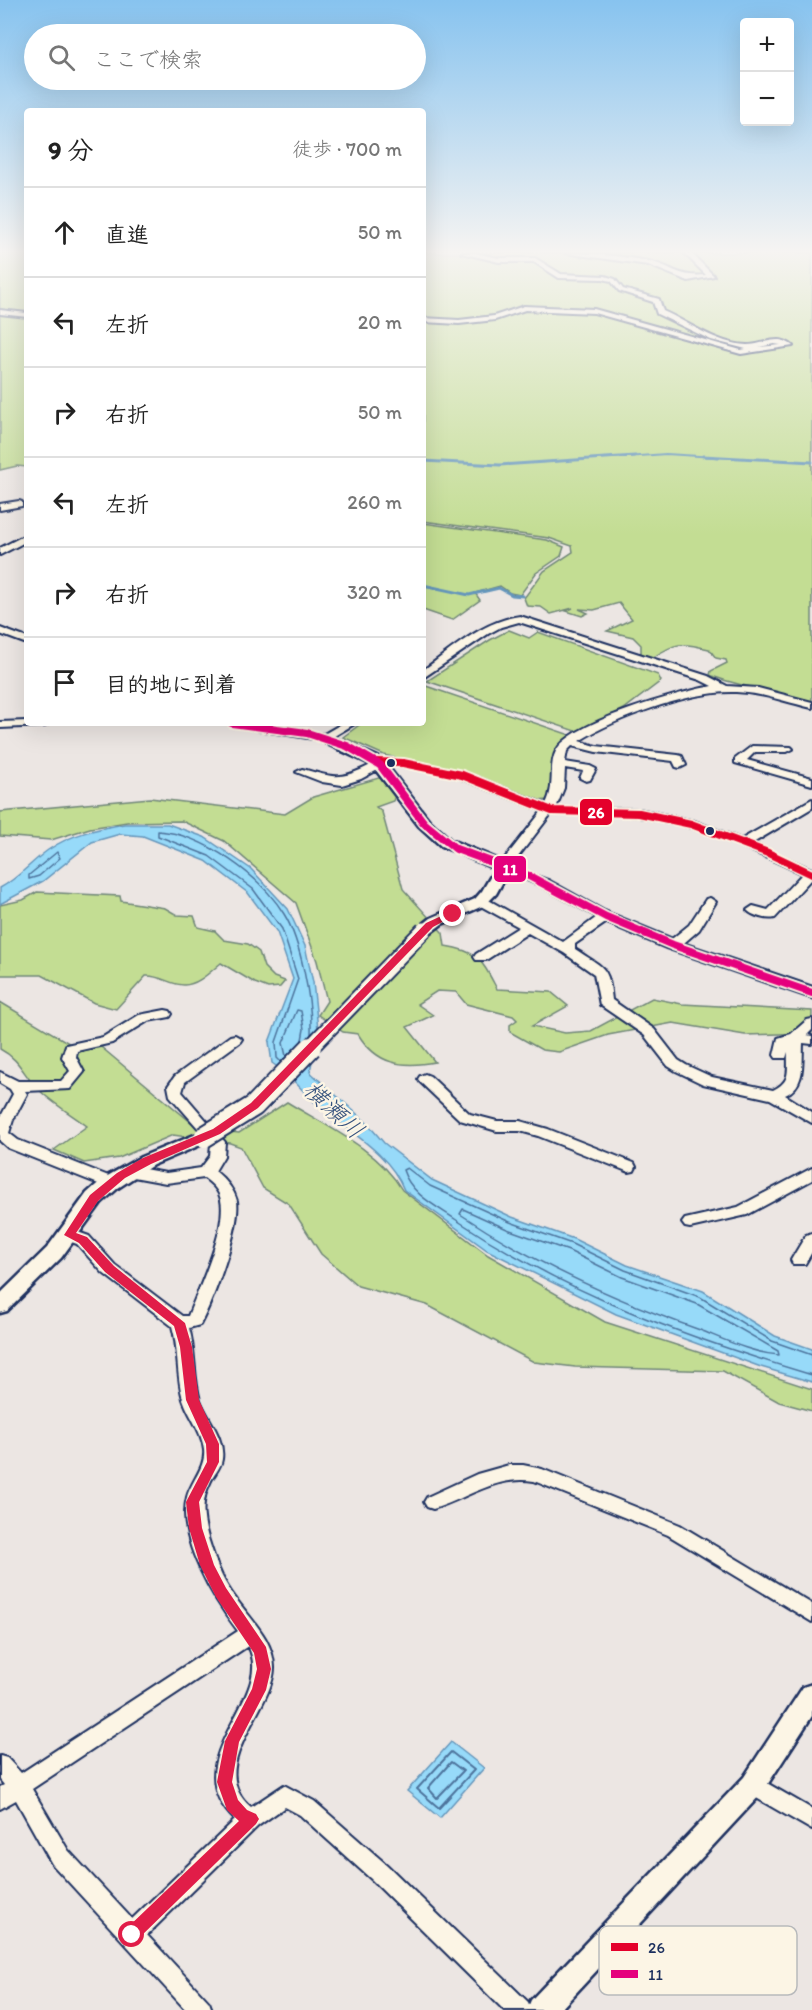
<!DOCTYPE html>
<html lang="ja">
<head>
<meta charset="utf-8">
<style>
	:root { --surface:#fff; --page:#f6f6f6; --text:#222; --muted:#767676; --line:#e0e0e0 }
	body { margin:0; font-family:Itim,"Klee One",sans-serif; background:var(--page); color:var(--text) }
	.controls { position:absolute; right:18px; top:18px; display:grid; overflow:hidden; border-radius:6px; box-shadow:0 6px 24px #0002 }
	.controls button { width:54px; height:54px; display:grid; place-items:center; padding:0; border:0; border-bottom:2px solid var(--line); background:var(--surface); color:var(--text); font:30px sans-serif }
	.stop { position:absolute; width:18px; height:18px; margin:-14px; border:4px solid #e11d48; border-radius:50%; background:#fff }
	.stop.end { background:#e11d48; border-color:#fff; box-shadow:0 2px 6px #0008 }
	.list { margin:0; padding:0; list-style:none }
	h2 { display:flex; justify-content:space-between; align-items:center; height:78px; margin:0; padding:0 24px; font-size:26px }
	h2 small { font-size:20px; font-weight:400; color:var(--muted) }
	.list li { display:grid; grid-template-columns:39px 1fr auto; gap:18px; align-items:center; box-sizing:border-box; height:90px; padding:0 24px; border-top:2px solid var(--line) }
	.list b { display:block; font-size:22px; white-space:nowrap }
	.list em { font-size:20px; font-style:normal; color:var(--muted) }
	.icon { flex:none; width:33px; height:33px; fill:none; stroke:currentColor; stroke-width:2; stroke-linecap:round; stroke-linejoin:round }
	.map { position:relative; flex:none; width:812px; height:2010px; overflow:hidden }
	.search { position:absolute; background:var(--surface); box-shadow:0 6px 24px #0002; left:24px; top:24px; width:402px; height:66px; display:flex; align-items:center; gap:15px; box-sizing:border-box; padding:0 21px; border-radius:33px; color:var(--muted); font-size:22px }
	.panel { position:absolute; background:var(--surface); box-shadow:0 6px 24px #0002; left:24px; top:108px; width:402px; height:618px; border-radius:6px }
	.map>svg:first-child { display:block }
	.green { fill:#c3dd93; stroke:#6f8678; stroke-width:1.5 }
	.water { fill:#97daf9; stroke:#6596bb; stroke-width:1.5 }
	.lines { fill:none; stroke-linecap:round; stroke-linejoin:round }
	.shore-far1 { stroke:#4d739c; stroke-width:1.5 }
	.shore { stroke:#4d739c; stroke-width:2 }
	.stream-far1 { stroke:#6596bb; stroke-width:2 }
	.stream { stroke:#6596bb; stroke-width:3 }
	.minor-casing { stroke:#1b2f5e; stroke-width:4 }
	.tertiary-casing { stroke:#1b2f5e; stroke-width:5 }
	.minor { fill:#fcf5e5; fill-rule:evenodd }
	.tertiary { fill:#fcf5e5; fill-rule:evenodd }
	.tertiary-bridge-far1-casing { stroke:#1b2f5e; stroke-width:19; stroke-linecap:butt }
	.tertiary-bridge-casing { stroke:#1b2f5e; stroke-width:24; stroke-linecap:butt }
	.tertiary-bridge-far1 { stroke:#fcf5e5; stroke-width:15 }
	.tertiary-bridge { stroke:#fcf5e5; stroke-width:20 }
	.bus-1-casing { stroke:#fcf5e5; stroke-width:12 }
	.bus-2-casing { stroke:#fcf5e5; stroke-width:12 }
	.bus-1 { stroke:#e4002b; stroke-width:8 }
	.bus-2 { stroke:#e5007d; stroke-width:8 }
	.route { fill:#e11d48 }
	.bus-dot { fill:#1b2f5e; stroke:#fcf5e5; stroke-width:2 }
	.labels { text-anchor:middle; stroke-width:5; stroke-linejoin:round; paint-order:stroke }
	.water-label { font-size:24px; font-style:italic; fill:#34517d; stroke:#fcf5e5 }
	.key { fill:#fcf5e5; stroke:#b8babc; stroke-width:1.5 }
	.key-label { font-size:16px; fill:#1b2f5e }
	.line-badge { stroke:#fcf5e5; stroke-width:2 }
	.badge-label { font-size:16px; text-anchor:middle; font-weight:bold; fill:#fff }
</style>
</head>
<body>
<div class="map">
<svg width="812" height="2010" viewBox="0 0 812 2010">
	<rect width="100%" height="100%" fill="#ece6e3"/>
	<filter id="ink" filterUnits="userSpaceOnUse"><feTurbulence type="fractalNoise" baseFrequency=".0167" numOctaves="2"/><feDisplacementMap in="SourceGraphic" scale="12" xChannelSelector="R" yChannelSelector="G"/><feConvolveMatrix kernelMatrix="1 2 1 2 8 2 1 2 1" color-interpolation-filters="sRGB"/></filter>
	<g filter="url(#ink)">
		<g class="green">
			<path d="M0 253H27V467L17 466 0 470Z"/>
			<path d="M423 253H812V702C779 690 743 689 710 675L711 671 727 663 726 660 716 658 709 649C681 642 676 642 652 658L641 654V645L633 637 607 631 632 619 619 603 594 610 579 609 588 613 582 616 566 611 573 608 551 614 541 607 527 606 524 598 544 571 573 552 572 546 549 538 423 521Z"/>
			<path d="M423 523 547 540 564 547 561 556 536 573 520 595 510 593 500 586 475 593 480 600 452 620 423 610Z"/>
			<path d="M509 630 529 638 538 632 658 675 661 681 624 709 578 732 427 681 490 640Z"/>
			<path d="M423 685 573 736 565 742 555 784 548 800 538 801 478 776 384 755 343 737 362 723H423Z"/>
			<path d="M382 777 395 796 393 801 376 807 382 812 403 889 443 933 445 946C479 951 482 961 497 989L551 992 568 1006 532 1026 565 1033 591 1031 652 998 682 1004 812 1011V1033L745 1035 673 1023 608 1035 559 1052 542 1050 510 1032V1025L517 1020 513 1016 466 1004 456 992 437 991 417 1004 433 1015 407 1027 435 1062C402 1068 377 1065 358 1034L343 1032 318 1015 327 1001 317 961 296 903 224 841 182 821 127 822 90 828 51 840 0 836V812L150 798 285 814 313 797Z"/>
			<path d="M37 892 120 896 121 901 165 908 177 915 194 916 198 927 215 931 224 940 248 944 259 952 264 967 274 977 285 981 280 987 268 988 255 983 221 963C211 971 198 985 184 985 170 985 160 975 146 976L116 1009 94 1003 42 975H0V905L23 900Z"/>
			<path d="M0 1002 82 1051 101 1047 198 1128 239 1133 287 1102C326 1126 379 1150 402 1190L488 1255 605 1322 812 1389V1411L779 1402 723 1371 575 1367 534 1362 427 1305 358 1286 321 1254 289 1204 263 1188 241 1147 230 1143 173 1135 119 1158 84 1163 54 1150 87 1126C71 1114 52 1103 38 1089 23 1075 21 1060 0 1049Z"/>
		</g>
		<g class="water">
			<path d="M124 824H168L204 837 251 869 288 909 305 946 313 982 318 1029 310 1072 366 1122 384 1143 432 1180 512 1217 574 1239 627 1265 703 1291 775 1336 812 1349V1382L761 1367 616 1314 487 1250 404 1190C388 1149 339 1127 309 1097 297 1084 287 1073 272 1063L269 1042 293 979 277 932 248 893 206 861 143 836 120 834 92 842 43 881 0 904V888C19 878 31 862 48 850 71 834 97 829 124 824Z"/>
			<path d="M451 1742 484 1768 440 1818 407 1791Z"/>
		</g>
		<g class="lines">
			<g class="shore-far1">
				<path d="M57 852 60 858 39 876 29 879V875Z"/>
				<path d="M286 1056 283 1043 297 1010 301 1011 304 1029 302 1040"/>
				<path d="M281 1062 277 1058 276 1042 298 979 282 929 253 889 209 856 158 836V831C203 834 261 876 284 914 301 941 312 1002 311 1034"/>
				<path d="M463 1209 507 1229 569 1251 622 1277 697 1304 778 1351 779 1355C752 1353 725 1340 700 1330 615 1300 535 1264 460 1214Z"/>
				<path d="M812 1355 772 1341 700 1297 625 1270 572 1244 510 1222 430 1186 407 1168 403 1170C411 1195 438 1207 458 1221 567 1294 688 1338 812 1375"/>
			</g>
			<g class="shore">
				<path d="M451 1752 474 1770 439 1808 417 1789Z"/>
				<path d="M451 1762 463 1771 437 1798 428 1788Z"/>
			</g>
			<path class="stream-far1" d="M613 458 666 454 731 458"/>
			<g class="stream">
				<path d="M703 456 812 462"/>
				<path d="M423 461 500 465 635 456"/>
				<path d="M423 585 469 595 499 588 512 595 523 596"/>
			</g>
			<g class="minor-casing">
				<g id="minor">
					<path d="M461 253H475L499 258H535L561 274 605 276 615 279 623 289 659 299 663 311C690 323 717 344 747 345 764 345 778 333 793 346L741 354 594 313 525 310 495 320 459 324 423 322V318L459 320 494 316 524 306 594 309 741 350 746 349 711 340 657 314 653 302 619 291 611 281 603 279 559 278 534 262H499ZM774 344 781 345 759 347Z"/>
					<path d="M565 253C592 253 621 256 648 261 673 266 677 278 706 275L684 253H691L714 276 688 281 648 265Z"/>
					<path d="M0 310 27 313V317L0 314Z"/>
					<path d="M19 501 22 502V506L0 510V504Z"/>
					<path d="M27 534V541L0 555V548Z"/>
					<path d="M520 616 708 676 727 686 758 688 812 702V708C786 702 762 693 736 692 692 690 615 718 579 741L596 746 678 755 682 756 686 765 680 768 676 767 673 761 596 752 572 746 567 751 565 762 590 766 596 769 590 780 586 781 580 778 583 771 565 768 564 788 556 808 639 809 695 821 742 839 812 799V808L753 843 812 869V878L775 918C767 920 752 916 747 910L753 906 768 910 802 874C751 850 695 823 639 817 610 813 580 816 551 814L511 866 548 880 610 914 612 917 610 920 575 944V949C603 968 609 965 612 1000L654 1029 678 1060 686 1065 712 1077 773 1090C792 1081 787 1071 788 1052L786 1058H776L774 1055 778 1038 791 1034 807 1020 812 1019V1030L807 1035 812 1036V1044L803 1043C802 1063 806 1086 785 1095L812 1112V1123L770 1099 703 1084 676 1071 668 1066 644 1035 600 1005 594 974 564 953 528 933 486 960H476L474 957 476 954 519 927 477 904 475 901 477 898H485L563 942 597 917 540 886 498 867 542 811 459 778 403 766H385L361 779 342 785 322 782 296 772 302 769C338 778 338 781 373 764V760H403L466 773 546 804C556 784 548 766 556 751 570 722 680 692 712 686L700 680 519 622 501 627 488 634 423 678V670C453 649 482 621 520 616Z"/>
					<path d="M0 628 27 638V644L0 634Z"/>
					<path d="M27 721V723H50L45 726 0 728V722Z"/>
					<path d="M227 723H253L324 734 343 723H356L326 741 232 726Z"/>
					<path d="M752 746 791 747 793 749 787 752H755L747 760 812 778V785L735 763V759Z"/>
					<path d="M710 898 716 902 699 930 678 948H668L667 945 668 942 689 925 706 899Z"/>
					<path d="M165 1010 170 1011 172 1014 170 1017 148 1021 112 1043 77 1051 76 1057 84 1072 70 1089 25 1091 27 1094 13 1120 9 1133 18 1140 116 1179 119 1183 116 1187H106L8 1148 0 1141V1118L13 1094 10 1089 0 1083V1072L18 1081H61L70 1071 62 1057 66 1045 103 1037 139 1015Z"/>
					<path d="M235 1035 242 1039 240 1042 185 1082 182 1092 225 1142 224 1156 215 1171C224 1178 234 1189 237 1201 241 1227 213 1301 200 1325L189 1328C196 1351 193 1376 200 1400 207 1419 225 1437 222 1459 221 1468 213 1475 210 1483 200 1502 203 1521 209 1541 214 1556 219 1573 228 1587 243 1613 275 1637 274 1669 272 1711 204 1768 251 1807L284 1785 314 1801 387 1865 528 2002 531 2010H504L371 1879 300 1815 285 1807 258 1826 147 1935 209 2002 212 2010H186L52 1864 16 1800 0 1809V1787L4 1785 0 1780V1756L7 1758 21 1773 238 1631C214 1600 176 1538 187 1497 191 1481 206 1467 204 1450 202 1431 189 1417 183 1399 176 1375 179 1350 172 1326L103 1273 77 1244 63 1239 61 1235 63 1231 69 1229 89 1236 115 1265 182 1316H188C199 1288 227 1229 221 1200 219 1190 212 1184 204 1178L166 1183 128 1176 123 1175 120 1171 123 1167 128 1166 166 1173 201 1168 210 1156 211 1143 170 1096 168 1086 175 1076 230 1036ZM248 1646C277 1699 171 1759 235 1820L132 1919 68 1850 32 1789Z"/>
					<path d="M425 1074 430 1076 470 1114 497 1121H520L548 1129 634 1163 636 1167 634 1171 629 1172 538 1136 520 1131H497L460 1120 420 1082 418 1079 420 1076Z"/>
					<path d="M812 1168V1180L747 1215 690 1228 685 1227 682 1223 685 1219 738 1207Z"/>
					<path d="M812 1233V1252L805 1264H793L791 1260 806 1235Z"/>
					<path d="M509 1465H523L542 1469 680 1525 812 1604V1622L668 1535 534 1481C496 1475 468 1498 433 1509L427 1507 424 1502 427 1497 477 1474Z"/>
					<path d="M753 1775 812 1809V1830L746 1792 743 1785 746 1778Z"/>
				</g>
			</g>
			<g class="tertiary-casing">
				<g id="tertiary">
					<path d="M326 734 382 759 429 820 451 840 509 864 511 867 496 894 485 905 442 924 430 933H418L416 930 431 918 475 899 482 891 495 869 441 846 419 826 372 765 321 741V735Z"/>
					<path d="M606 912 679 942 812 987V998L667 948 601 920 598 917 601 914Z"/>
					<path d="M204 1131 210 1133 213 1137 210 1141 153 1165 118 1188 101 1203 61 1258 7 1311 0 1313V1294L47 1248 87 1193 104 1178 141 1157Z"/>
					<path d="M812 1684V1716L762 1793 560 2010H527L531 2000 744 1777 803 1687Z"/>
				</g>
			</g>
			<use href="#minor" class="minor"/>
			<use href="#tertiary" class="tertiary"/>
			<g class="tertiary-bridge-far1-casing">
				<path id="tertiary-bridge-far1" d="M309 1049 424 930"/>
			</g>
			<g class="tertiary-bridge-casing">
				<path id="tertiary-bridge" d="M204 1137 254 1106 311 1047"/>
			</g>
			<use href="#tertiary-bridge-far1" class="tertiary-bridge-far1"/>
			<use href="#tertiary-bridge" class="tertiary-bridge"/>
			<g class="bus-1-casing">
				<path id="bus-1" d="M377 762 403 763 462 775 552 811 639 813 691 824 768 853 812 874"/>
			</g>
			<g class="bus-2-casing">
				<path id="bus-2" d="M232 723 307 733 347 746 380 765 424 823 456 849 529 876 606 917 673 945 812 993"/>
			</g>
			<use href="#bus-1" class="bus-1"/>
			<use href="#bus-2" class="bus-2"/>
		</g>
	</g>
	<linearGradient id="sky" x2="0" y2="1"><stop stop-color="#87c3ef"/><stop offset="0.47" stop-color="#f6f4f2"/><stop offset="1" stop-color="#f6f4f2" stop-opacity="0"/></linearGradient>
	<rect width="812" height="535" fill="url(#sky)"/>
	<path class="route" d="M450 912 457 914 433 927 258 1108 220 1134 151 1164 125 1178 98 1201 76 1233 87 1237 114 1266 185 1323 192 1347 199 1400 219 1444V1462L199 1502 202 1528 214 1565 226 1588 266 1647 271 1669 266 1690 239 1742 232 1782 238 1800 247 1810 256 1814 259 1819 256 1824 137 1940 132 1943 126 1940 124 1935 126 1929 239 1821 227 1810 217 1782 225 1741 252 1689 257 1669 254 1653 216 1597 200 1565 189 1528 186 1502 207 1462 206 1444 186 1400 180 1347 174 1326 105 1272 79 1243 64 1235 90 1195 117 1173 143 1158 213 1129 251 1103 426 923Z"/>
	<g class="bus-dot">
		<circle cx="391" cy="763" r="5"/>
		<circle cx="710" cy="831" r="5"/>
	</g>
	<g class="labels">
		<g class="water-label">
			<text transform="translate(334 1110) rotate(43)" y="8">横瀬川</text>
		</g>
	</g>
	<rect x="599" y="1926" width="198" height="69" rx="9" class="key"/>
	<rect x="611" y="1943" width="27" height="8" fill="#e4002b"/>
	<rect x="611" y="1970" width="27" height="8" fill="#e5007d"/>
	<g class="key-label">
		<text x="648" y="1953">26</text>
		<text x="648" y="1980">11</text>
	</g>
	<g class="line-badge">
		<rect x="579" y="798" width="34" height="28" rx="6" fill="#e4002b"/>
		<rect x="493" y="855" width="34" height="28" rx="6" fill="#e5007d"/>
	</g>
	<g class="badge-label">
		<text x="596" y="818">26</text>
		<text x="510" y="875">11</text>
	</g>
</svg>
<div class="controls">
<button>+</button>
<button>−</button>
</div>
<div class="stop" style="left:132px;top:1935px"></div>
<div class="stop end" style="left:453px;top:914px"></div>
<div class="search"><svg class="icon" aria-label="search" viewBox="0 0 24 24"><circle cx="10" cy="10" r="6"/><path d="M15 15l6 6"/></svg>ここで検索</div>
<section class="panel">
<h2>9 分<small>徒歩 · 700 m</small></h2>
<ul class="list">
<li><svg class="icon" aria-label="ahead" viewBox="0 0 24 24"><path d="M12 20V5M6 11l6-6 6 6"/></svg><div><b>直進</b></div><em>50 m</em></li>
<li><svg class="icon" aria-label="left" viewBox="0 0 24 24"><path d="M17 20v-9H6M10 6l-5 5 5 5"/></svg><div><b>左折</b></div><em>20 m</em></li>
<li><svg class="icon" aria-label="right" viewBox="0 0 24 24"><path d="M7 20v-9h11M14 6l5 5-5 5"/></svg><div><b>右折</b></div><em>50 m</em></li>
<li><svg class="icon" aria-label="left" viewBox="0 0 24 24"><path d="M17 20v-9H6M10 6l-5 5 5 5"/></svg><div><b>左折</b></div><em>260 m</em></li>
<li><svg class="icon" aria-label="right" viewBox="0 0 24 24"><path d="M7 20v-9h11M14 6l5 5-5 5"/></svg><div><b>右折</b></div><em>320 m</em></li>
<li><svg class="icon" aria-label="arrive" viewBox="0 0 24 24"><path d="M6 21V4h12l-3 4 3 4H6"/></svg><div><b>目的地に到着</b></div></li>
</ul>
</section>
</div>
</body>
</html>
